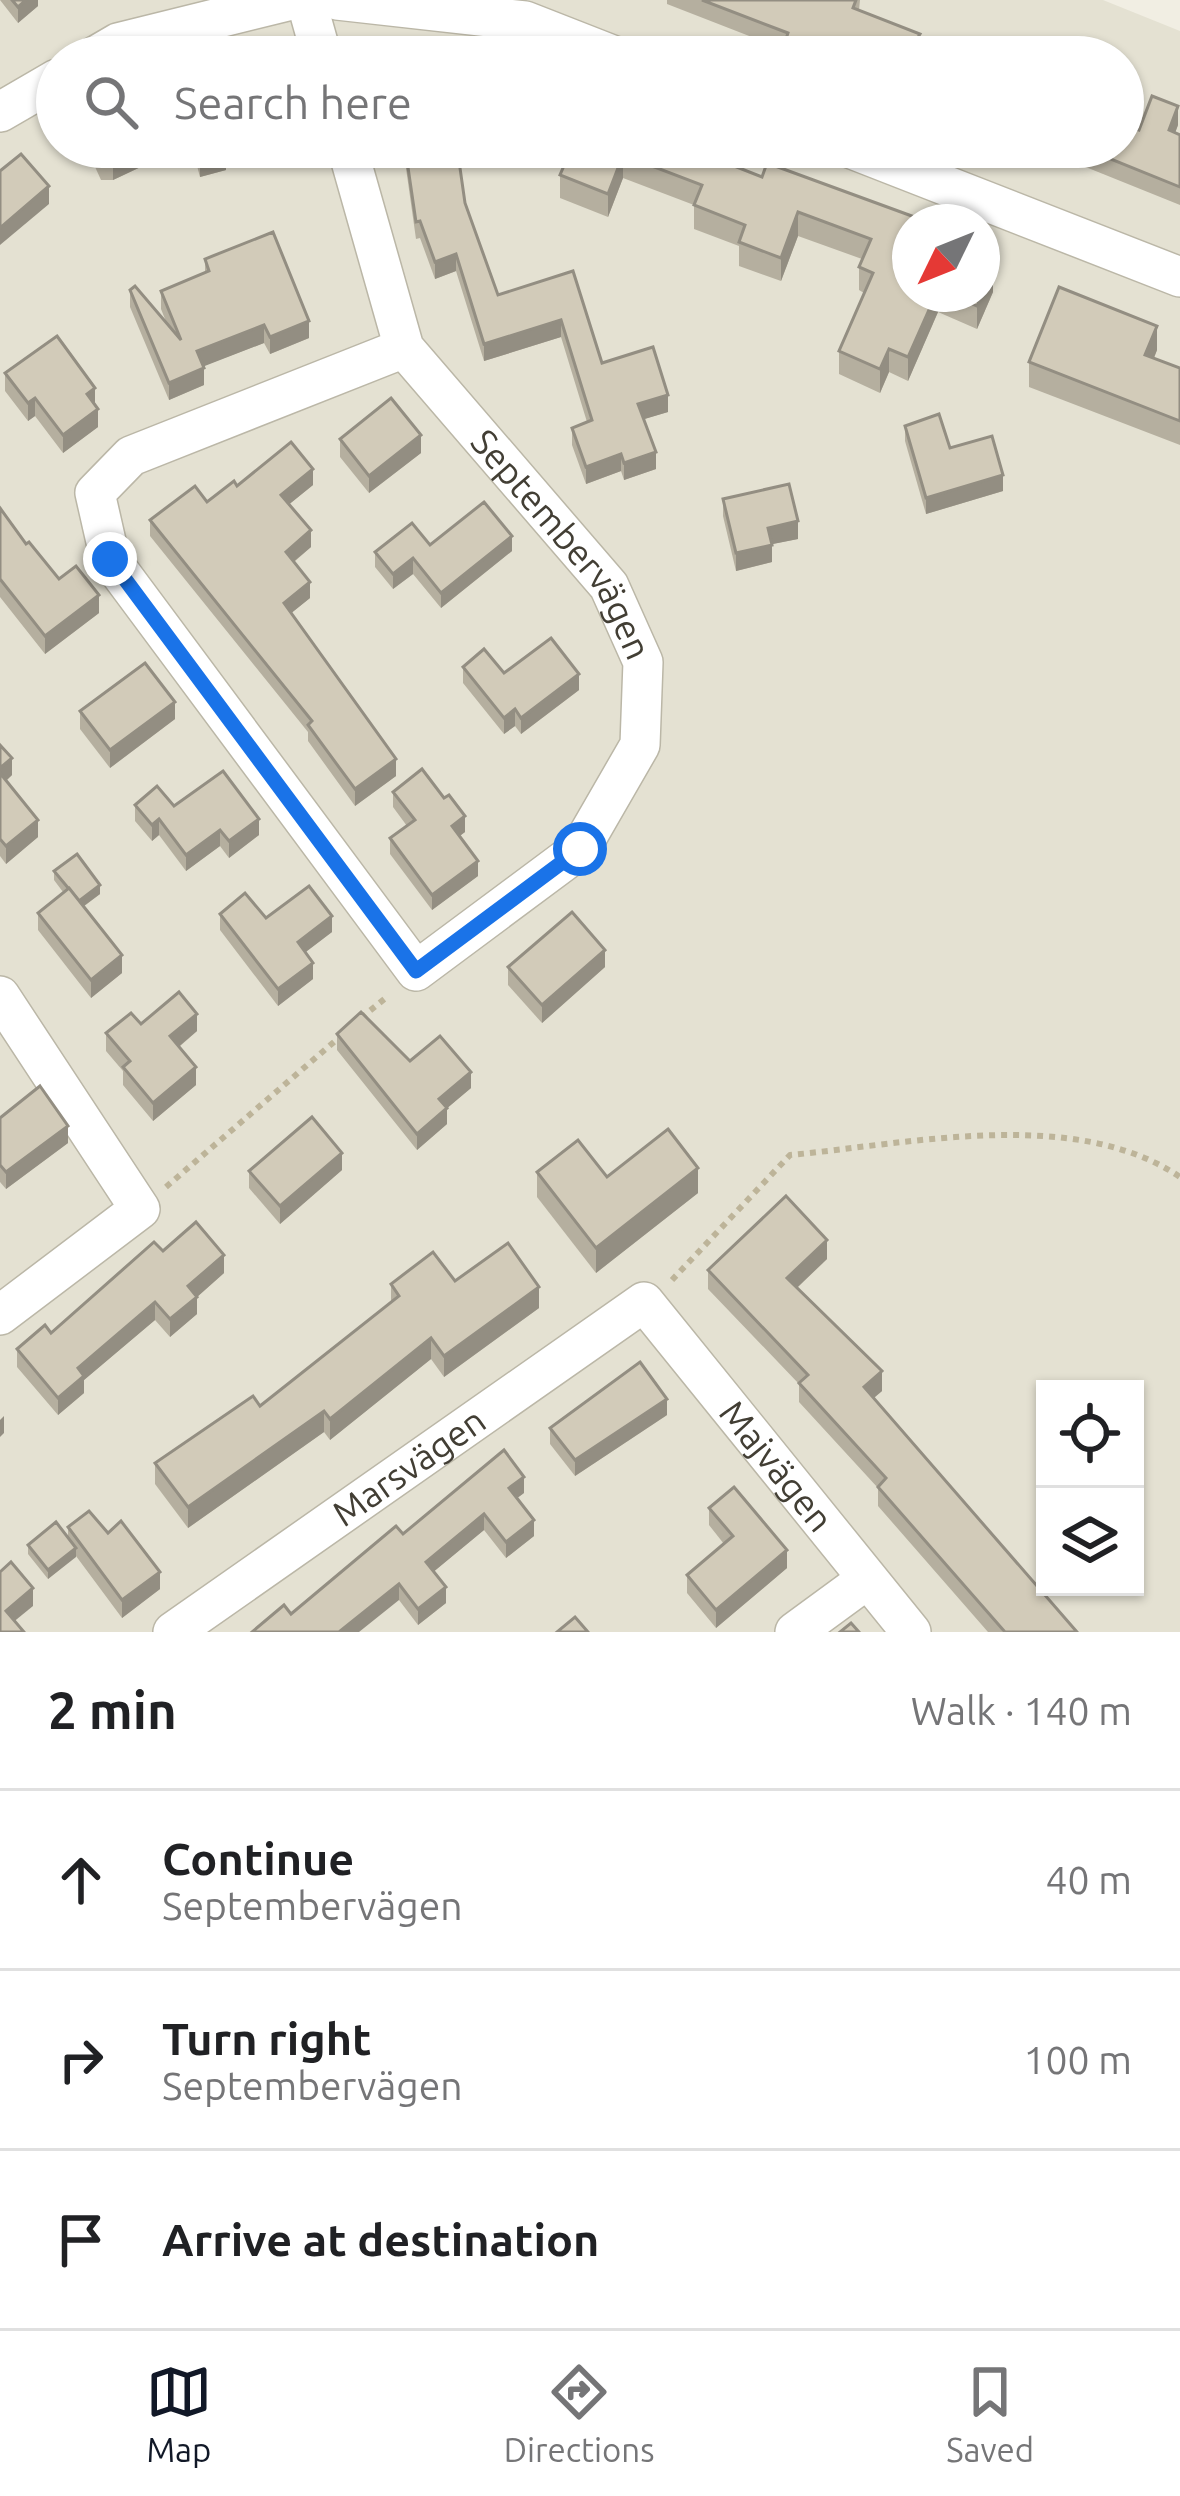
<!DOCTYPE html>
<html lang="en">
<head>
<meta charset="utf-8">
<style>
	:root { --surface:#fff; --page:#f2f2f2; --text:#202124; --muted:#757577; --line:#e0e0e0; --accent:#111827 }
	body { margin:0; font-family:Ubuntu,sans-serif; background:var(--page); color:var(--text) }
	.controls { position:absolute; right:36px; bottom:36px; display:grid; overflow:hidden; border-radius:0px; box-shadow:0 3px 9px #0004 }
	.controls button { width:108px; height:108px; display:grid; place-items:center; padding:0; border:0; border-bottom:3px solid var(--line); background:var(--surface); color:var(--text); font:60px sans-serif }
	.compass { position:absolute; left:892px; top:204px; width:108px; height:108px; border-radius:50%; background:var(--surface); box-shadow:0 3px 9px #0004; rotate:227deg }
	.stop { position:absolute; width:36px; height:36px; margin:-27px; border:9px solid #1a73e8; border-radius:50%; background:#fff }
	.stop.end { background:#1a73e8; border-color:#fff; box-shadow:0 3px 12px #0008 }
	.list { margin:0; padding:0; list-style:none }
	h2 { display:flex; justify-content:space-between; align-items:center; height:156px; margin:0; padding:0 48px; font-size:51px }
	h2 small { font-size:39px; font-weight:400; color:var(--muted) }
	.list li { display:grid; grid-template-columns:78px 1fr auto; gap:36px; align-items:center; box-sizing:border-box; height:180px; padding:0 48px; border-top:3px solid var(--line) }
	.list b { display:block; font-size:45px; white-space:nowrap }
	.list p { margin:0; font-size:39px; white-space:nowrap; color:var(--muted) }
	.list em { font-size:39px; font-style:normal; color:var(--muted) }
	.icon { flex:none; width:66px; height:66px; fill:none; stroke:currentColor; stroke-width:2; stroke-linecap:round; stroke-linejoin:round }
	.map { position:relative; flex:none; width:1180px; height:1632px; overflow:hidden }
	.search { position:absolute; background:var(--surface); box-shadow:0 3px 9px #0004; left:36px; right:36px; top:36px; height:132px; display:flex; align-items:center; gap:30px; box-sizing:border-box; padding:0 42px; border-radius:66px; color:var(--muted); font-size:45px }
	.sheet { height:696px; background:var(--surface) }
	nav { display:flex; justify-content:space-around; align-items:center; box-sizing:border-box; height:168px; border-top:3px solid var(--line); background:var(--surface); font-size:33px; color:var(--muted) }
	nav a { display:grid; justify-items:center; gap:6px }
	nav .on { color:var(--accent) }
	.map>svg:first-child { display:block }
	.residential { fill:#e4e1d2; fill-rule:evenodd }
	.lines { fill:none; stroke-linecap:round; stroke-linejoin:round }
	.minor-casing { stroke:#bbb7a7; stroke-width:42 }
	.path { stroke:#bdb499; stroke-width:6; stroke-dasharray:6 6; stroke-linecap:butt }
	.minor { stroke:#fff; stroke-width:39 }
	.wall { fill:#b5af9f }
	.shaded-wall { fill:#938e82 }
	.building { fill:#d2cbb9; stroke:#938e82; stroke-width:3 }
	.route { stroke:#1a73e8; stroke-width:15 }
	.labels { text-anchor:middle; stroke-width:9; stroke-linejoin:round; paint-order:stroke }
	.street-label { font-size:36px; fill:#423e34; stroke:#fff }
</style>
</head>
<body>
<div class="map">
<svg width="1180" height="1632" viewBox="0 0 1180 1632">
	<rect width="100%" height="100%" fill="#f1eee3"/>
	<path class="residential" d="M0 0H1103L1180 31V1632H0ZM57 57H1123V147H57ZM910 222H982V294H910ZM1045 1389H1135V1587H1045Z"/>
	<g class="lines">
		<g class="minor-casing">
			<g id="minor">
				<path d="M306 0 322 57"/>
				<path d="M337 0 525 21 617 57"/>
				<path d="M94 57 118 43 291 0"/>
				<path d="M0 112 57 79"/>
				<path id="s1" d="M347 147 404 348 609 586 643 662 640 745 580 849 416 971 110 559 95 493 131 456 404 348"/>
				<path d="M847 147 1180 277"/>
				<path d="M0 996 140 1209 0 1315"/>
				<path id="s2" d="M173 1632 644 1302 911 1632"/>
				<path d="M795 1632 866 1580"/>
			</g>
		</g>
		<g class="path">
			<path d="M361 1018 388 996"/>
			<path d="M166 1187 342 1035"/>
			<path d="M672 1280 790 1155C909 1144 1075 1106 1180 1177"/>
		</g>
		<use href="#minor" class="minor"/>
	</g>
	<g class="wall">
		<path d="M0 0H38V6L18 23Z"/>
		<path d="M667 0H860L859 10 920 40 971 57H785V50L667 4Z"/>
		<path d="M1178 125 1175 133 1180 135V205L1036 147H1123L1139 130Z"/>
		<path d="M86 147H183L113 180H101Z"/>
		<path d="M192 147H225L226 170 200 177Z"/>
		<path d="M403 147H457L465 203 498 295 573 271 602 363 668 412 644 419 656 469 624 480 621 471 586 484 572 445V428L587 422 561 337 484 361 456 271 435 279 420 238 416 239Z"/>
		<path d="M572 147 762 177 920 222 910 294 993 292 977 329 938 312 908 381 889 372 880 393 839 374V351L864 293 859 290V267L862 259 798 236 781 281 739 266V246L694 229V205L623 178 608 217 560 198V175Z"/>
		<path d="M205 259 309 338 270 354 264 343 203 366 204 385 169 400 130 307V290L167 324 161 309V291L205 273Z"/>
		<path d="M1157 350 1154 358 1180 368V445L1029 387V362Z"/>
		<path d="M5 373 95 405 98 427 63 453 35 416 28 421 5 391Z"/>
		<path d="M905 426 950 448 1003 491 926 514 905 441Z"/>
		<path d="M340 439 421 453 369 493 340 457Z"/>
		<path d="M313 485 289 504 311 547 294 562 310 598 291 613 396 776 355 806 308 741V732L150 536V520L207 502 237 486Z"/>
		<path d="M723 499 798 539 772 544V562L736 571 723 516Z"/>
		<path d="M0 508 26 544 59 579 99 613 45 654 0 597Z"/>
		<path d="M430 545 512 551 441 608 413 574 393 589 375 567V552Z"/>
		<path d="M463 667 504 673 579 690 521 734 515 726 504 734 463 683Z"/>
		<path d="M80 711 175 719 110 768 80 729Z"/>
		<path d="M0 745 12 775 6 781 38 837 6 864 0 856Z"/>
		<path d="M393 792 465 832 459 836 478 876 432 910 390 854V838L407 826 393 807Z"/>
		<path d="M135 805 174 806 259 835 229 858 220 846 186 871 159 835 152 841 135 821Z"/>
		<path d="M54 871 100 894 83 907 122 973 91 998 38 930V913L63 892 54 880Z"/>
		<path d="M220 914 266 918 332 932 305 952 313 979 278 1006 220 930Z"/>
		<path d="M508 967H605L542 1023 508 985Z"/>
		<path d="M141 1024 197 1031 179 1047 196 1085 153 1121 123 1085V1071L106 1051V1033Z"/>
		<path d="M337 1034 410 1061 471 1088 447 1108V1124L417 1150 337 1050Z"/>
		<path d="M0 1118 68 1143 6 1189 0 1182Z"/>
		<path d="M342 1170 280 1224 249 1188V1171Z"/>
		<path d="M537 1172 607 1177 698 1193 596 1273 537 1197Z"/>
		<path d="M163 1251 224 1273 197 1297V1314L170 1337 155 1320 84 1380V1393L58 1415 17 1367V1349L51 1333Z"/>
		<path d="M827 1259 797 1288 882 1391 874 1398 1077 1632H988L878 1506V1488L799 1402V1384L708 1289V1270Z"/>
		<path d="M455 1281 539 1308 444 1377 431 1359 330 1440 324 1432 188 1528 155 1484V1463L260 1406 391 1303V1284Z"/>
		<path d="M667 1415 575 1476 550 1444V1428Z"/>
		<path d="M524 1493 517 1498 534 1536 506 1558 484 1530 433 1572 446 1603 418 1625 399 1600 291 1614 403 1534Z"/>
		<path d="M709 1508 787 1568 716 1628 687 1593V1575L724 1544 709 1525Z"/>
		<path d="M68 1527 108 1533 160 1589 122 1618 76 1556 48 1579 28 1554V1545L68 1538Z"/>
	</g>
	<g class="shaded-wall">
		<path d="M26 0H38V6L18 23V7Z"/>
		<path d="M1178 106V125L1169 149V130Z"/>
		<path d="M146 147H183L113 180V163Z"/>
		<path d="M226 153V170L200 177V160Z"/>
		<path d="M623 155V178L608 217V194Z"/>
		<path d="M49 186V204L0 245V228Z"/>
		<path d="M798 212V236L781 281V258Z"/>
		<path d="M456 254V271L435 279V262Z"/>
		<path d="M993 269V292L977 329V306Z"/>
		<path d="M936 294H938V312L908 381V357Z"/>
		<path d="M561 320V337L484 361V344Z"/>
		<path d="M309 321V338L270 354V337Z"/>
		<path d="M264 325V343L197 369V351Z"/>
		<path d="M1157 326V350L1145 380V355Z"/>
		<path d="M889 349V372L880 393V369Z"/>
		<path d="M204 368V385L169 400V383Z"/>
		<path d="M95 388V406L87 394Z"/>
		<path d="M668 395V412L638 421V404Z"/>
		<path d="M35 398V416L28 421V403Z"/>
		<path d="M98 409V427L63 453V435Z"/>
		<path d="M421 435V453L369 493V476Z"/>
		<path d="M656 452V469L624 480V463Z"/>
		<path d="M621 454V471L586 484V467Z"/>
		<path d="M313 469V485L281 511V495Z"/>
		<path d="M1003 475V491L926 514V498Z"/>
		<path d="M798 521V539L768 545V528Z"/>
		<path d="M311 530V547L286 568V552Z"/>
		<path d="M512 536V551L441 608V593Z"/>
		<path d="M772 545V562L736 571V553Z"/>
		<path d="M413 558V574L393 589V574Z"/>
		<path d="M310 582V598L284 619V603Z"/>
		<path d="M99 595V613L45 654V636Z"/>
		<path d="M579 674V690L521 734V718Z"/>
		<path d="M175 702V719L110 768V750Z"/>
		<path d="M515 709V726L504 734V718Z"/>
		<path d="M12 758V775L0 786V768Z"/>
		<path d="M396 759V776L355 806V789Z"/>
		<path d="M465 816V832L452 842V826Z"/>
		<path d="M159 819V835L152 841V825Z"/>
		<path d="M259 819V835L229 858V841Z"/>
		<path d="M38 820V837L6 864V846Z"/>
		<path d="M220 830V846L186 871V855Z"/>
		<path d="M478 861V876L432 910V895Z"/>
		<path d="M100 885V894L77 911V902Z"/>
		<path d="M332 916V932L298 958V942Z"/>
		<path d="M605 950V967L542 1023V1005Z"/>
		<path d="M122 955V973L91 998V980Z"/>
		<path d="M313 963V979L278 1006V989Z"/>
		<path d="M197 1014V1031L170 1054V1036Z"/>
		<path d="M196 1067V1085L153 1121V1103Z"/>
		<path d="M471 1072V1088L439 1115V1099Z"/>
		<path d="M447 1108V1124L417 1150V1134Z"/>
		<path d="M68 1126V1143L6 1189V1172Z"/>
		<path d="M342 1153V1170L280 1224V1206Z"/>
		<path d="M698 1168V1193L596 1273V1248Z"/>
		<path d="M827 1240V1259L787 1297V1278Z"/>
		<path d="M224 1255V1273L197 1297V1314L170 1337V1319L188 1286Z"/>
		<path d="M539 1287V1308L444 1377V1356Z"/>
		<path d="M155 1302V1320L84 1380V1393L58 1415V1398L78 1368Z"/>
		<path d="M431 1338V1359L330 1440V1419Z"/>
		<path d="M882 1371V1391L864 1406V1387Z"/>
		<path d="M667 1399V1415L575 1476V1460Z"/>
		<path d="M324 1411V1432L188 1528V1507Z"/>
		<path d="M4 1416V1433L0 1437V1420Z"/>
		<path d="M524 1477V1493L509 1504V1488Z"/>
		<path d="M484 1514V1530L426 1578V1562Z"/>
		<path d="M534 1520V1536L506 1558V1542Z"/>
		<path d="M76 1548V1557L48 1579V1570Z"/>
		<path d="M787 1550V1568L716 1628V1610Z"/>
		<path d="M160 1572V1589L122 1618V1600Z"/>
		<path d="M399 1584V1600L359 1632H339Z"/>
		<path d="M446 1587V1603L418 1625V1609Z"/>
		<path d="M33 1588V1606L6 1628V1611Z"/>
	</g>
	<g class="building">
		<path d="M12 0H26L18 7Z"/>
		<path d="M702 0H856L853 8 920 34 917 39 971 57H825L785 42 788 33Z"/>
		<path d="M1152 96 1178 106 1169 130 1180 135V187L1081 147H1123V124L1139 130Z"/>
		<path d="M94 147H146L113 163H101Z"/>
		<path d="M197 147H225L226 153 200 160Z"/>
		<path d="M405 147H457L465 203 498 295 573 271 602 363 653 347 668 395 638 404 656 452 624 463 621 454 586 467 572 428 592 420 561 320 484 344 456 254 435 262 420 221 416 222Z"/>
		<path d="M572 147H686L762 177 767 163 920 219 919 222H910V294H936L908 357 889 349 880 369 839 351 873 273 859 267 871 239 798 212 781 258 739 242 745 225 694 205 702 185 623 155 608 194 560 175Z"/>
		<path d="M21 154 49 186 0 228V171Z"/>
		<path d="M273 232 309 321 270 337 264 325 197 351 204 368 169 383 130 290 135 286 181 340 161 291 209 271 205 259Z"/>
		<path d="M982 264 993 269 977 306 950 294H982Z"/>
		<path d="M1059 287 1157 326 1145 355 1180 368V421L1029 362Z"/>
		<path d="M57 336 95 388 87 394 98 409 63 435 35 398 28 403 5 373Z"/>
		<path d="M391 398 421 435 369 476 340 439Z"/>
		<path d="M939 414 950 448 992 436 1003 475 926 498 905 426Z"/>
		<path d="M291 442 313 469 281 495 311 530 286 552 310 582 284 603 396 759 355 789 308 725 312 721 150 520 195 486 207 502 234 481 237 486Z"/>
		<path d="M789 484 798 521 768 528 772 545 736 553 723 499Z"/>
		<path d="M484 502 512 536 441 593 413 558 393 574 375 552 412 523 430 545Z"/>
		<path d="M0 508 26 544 29 542 59 579 76 566 99 595 45 636 0 579Z"/>
		<path d="M551 638 579 674 521 718 515 709 504 718 463 667 484 649 504 673Z"/>
		<path d="M145 663 175 702 110 750 80 711Z"/>
		<path d="M0 745 12 758 0 768Z"/>
		<path d="M422 769 444 798 449 795 465 816 452 826 478 861 432 895 390 838 415 820 393 792Z"/>
		<path d="M223 771 259 819 229 841 220 830 186 855 159 819 152 825 135 805 157 786 174 806Z"/>
		<path d="M0 773 38 820 6 846 0 839Z"/>
		<path d="M77 854 100 885 79 901 54 871Z"/>
		<path d="M309 886 332 916 298 942 313 963 278 989 220 914 245 893 266 918Z"/>
		<path d="M69 888 122 955 91 980 38 913Z"/>
		<path d="M572 912 605 950 542 1005 508 967Z"/>
		<path d="M179 992 197 1014 170 1036 196 1067 153 1103 123 1067 130 1061 106 1033 131 1013 141 1024Z"/>
		<path d="M361 1012 410 1061 440 1036 471 1072 439 1099 447 1108 417 1134 337 1034Z"/>
		<path d="M40 1086 68 1126 6 1172 0 1165V1118Z"/>
		<path d="M312 1117 342 1153 280 1206 249 1171Z"/>
		<path d="M668 1129 698 1168 596 1248 537 1172 578 1140 607 1177Z"/>
		<path d="M786 1196 827 1240 787 1278 882 1371 864 1387 1077 1632H1005L878 1487 886 1478 799 1383 808 1375 708 1270Z"/>
		<path d="M196 1222 224 1255 188 1286 197 1297 170 1319 155 1302 78 1368 84 1376 58 1398 17 1349 45 1325 51 1333 154 1242 163 1251Z"/>
		<path d="M508 1243 539 1287 444 1356 431 1338 330 1419 324 1411 188 1507 155 1463 253 1396 260 1406 399 1296 391 1284 433 1252 455 1281Z"/>
		<path d="M640 1362 667 1399 575 1460 550 1428Z"/>
		<path d="M504 1450 524 1477 509 1488 534 1520 506 1542 484 1514 426 1562 446 1587 418 1609 399 1584 339 1632H252L284 1605 291 1614 396 1526 403 1534Z"/>
		<path d="M734 1487 787 1550 716 1610 687 1575 733 1536 709 1508Z"/>
		<path d="M89 1511 108 1533 121 1521 160 1572 122 1600 68 1527Z"/>
		<path d="M56 1522 76 1548 48 1570 28 1545Z"/>
		<path d="M11 1562 33 1588 6 1611 24 1632H0V1572Z"/>
		<path d="M575 1617 588 1632H557Z"/>
		<path d="M851 1623 859 1632H840Z"/>
	</g>
	<g class="lines">
		<path class="route" d="M110 559 416 971 580 849"/>
	</g>
	<g class="labels">
		<g class="street-label">
			<text dy="13" stroke="none"><textPath href="#s1" startOffset="462">Septembervägen</textPath></text>
			<text dy="13" stroke="none"><textPath href="#s2" startOffset="288">Marsvägen</textPath></text>
			<text dy="13" stroke="none"><textPath href="#s2" startOffset="786">Majvägen</textPath></text>
		</g>
	</g>
</svg>
<div class="controls">
<button><svg class="icon" aria-label="locate" viewBox="0 0 24 24"><circle cx="12" cy="12" r="6"/><path d="M12 2v4M12 18v4M2 12h4M18 12h4"/></svg></button>
<button><svg class="icon" aria-label="layers" viewBox="0 0 24 24"><path d="M12 4l9 5-9 5-9-5zM3 14l9 5 9-5"/></svg></button>
</div>
<svg class="compass" viewBox="-18 -18 36 36"><path d="M0-13l5 13h-10z" fill="#e53935"/><path d="M0 13l5-13h-10z" fill="#757577"/></svg>
<div class="stop" style="left:580px;top:849px"></div>
<div class="stop end" style="left:110px;top:559px"></div>
<div class="search"><svg class="icon" aria-label="search" viewBox="0 0 24 24"><circle cx="10" cy="10" r="6"/><path d="M15 15l6 6"/></svg>Search here</div>
</div>
<section class="sheet">
<h2>2 min<small>Walk · 140 m</small></h2>
<ul class="list">
<li><svg class="icon" aria-label="ahead" viewBox="0 0 24 24"><path d="M12 20V5M6 11l6-6 6 6"/></svg><div><b>Continue</b><p>Septembervägen</p></div><em>40 m</em></li>
<li><svg class="icon" aria-label="right" viewBox="0 0 24 24"><path d="M7 20v-9h11M14 6l5 5-5 5"/></svg><div><b>Turn right</b><p>Septembervägen</p></div><em>100 m</em></li>
<li><svg class="icon" aria-label="arrive" viewBox="0 0 24 24"><path d="M6 21V4h12l-3 4 3 4H6"/></svg><div><b>Arrive at destination</b></div></li>
</ul>
</section>
<nav>
<a class="on"><svg class="icon" aria-label="map" viewBox="0 0 24 24"><path d="M3 6l6-2 6 2 6-2v14l-6 2-6-2-6 2zM9 4v14M15 6v14"/></svg>Map</a>
<a><svg class="icon" aria-label="directions" viewBox="0 0 24 24"><path d="M12 3l9 9-9 9-9-9zM9 14v-3h6M13 9l2 2-2 2"/></svg>Directions</a>
<a><svg class="icon" aria-label="saved" viewBox="0 0 24 24"><path d="M7 4h10v16l-5-4-5 4z"/></svg>Saved</a>
</nav>
</body>
</html>
